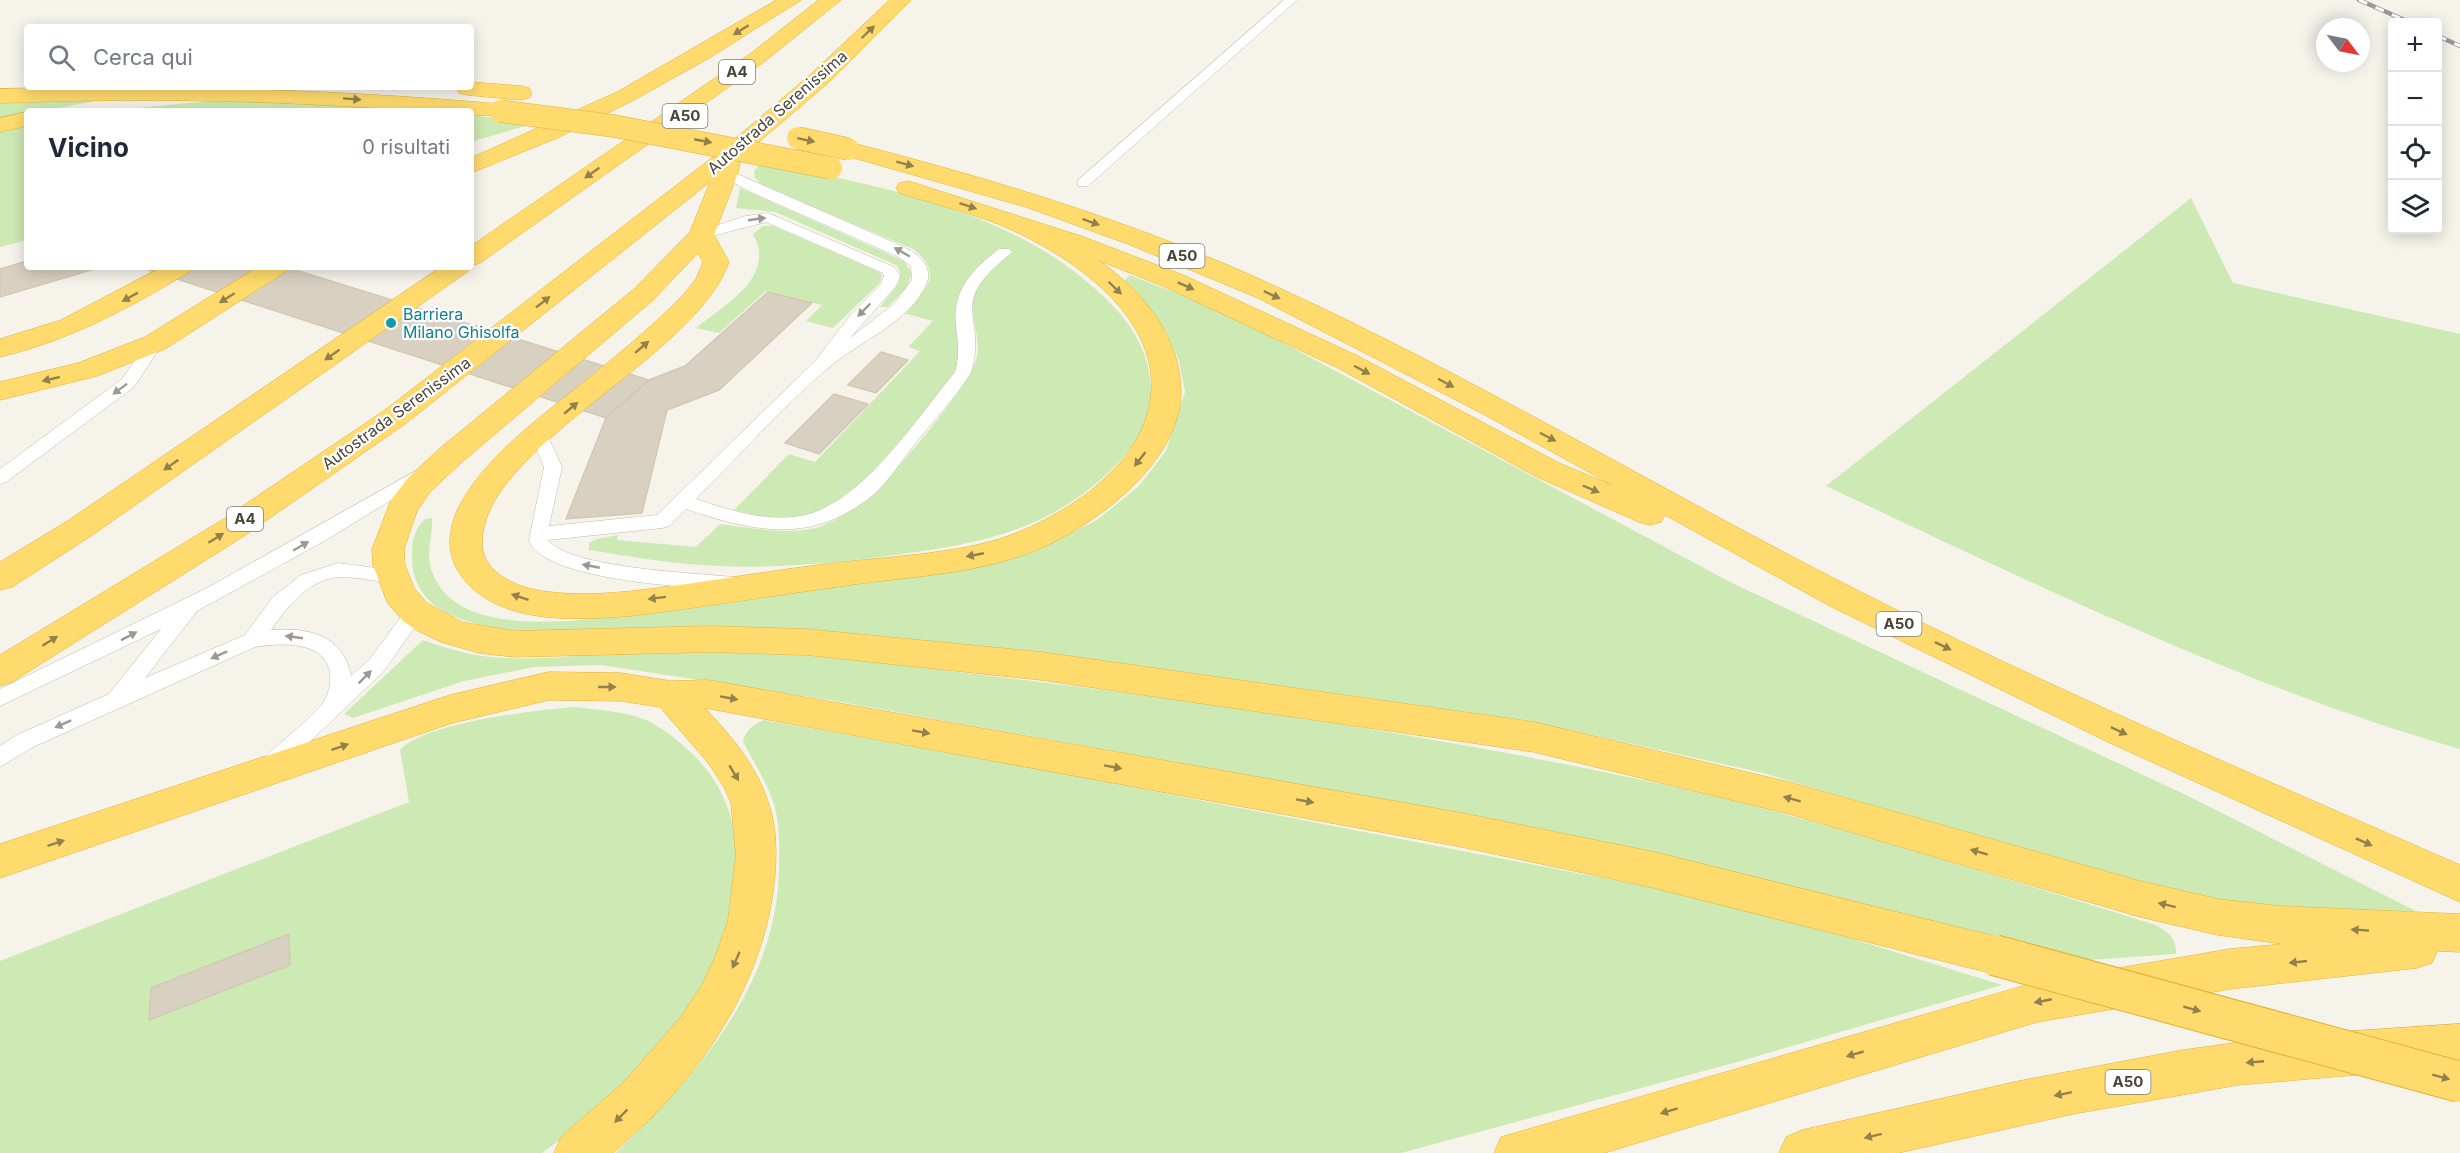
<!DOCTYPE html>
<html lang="it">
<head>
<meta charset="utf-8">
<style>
	:root { --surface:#fff; --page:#f2f2f3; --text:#1f2937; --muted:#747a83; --line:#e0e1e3 }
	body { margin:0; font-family:Inter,sans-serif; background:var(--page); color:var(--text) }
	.controls { position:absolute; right:18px; top:18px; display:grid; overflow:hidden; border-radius:6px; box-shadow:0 3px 15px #0003 }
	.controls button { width:54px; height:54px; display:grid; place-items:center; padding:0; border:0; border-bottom:2px solid var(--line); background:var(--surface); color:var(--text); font:30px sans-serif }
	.compass { position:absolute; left:2316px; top:18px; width:54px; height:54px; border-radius:50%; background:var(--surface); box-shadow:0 3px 15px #0003; rotate:122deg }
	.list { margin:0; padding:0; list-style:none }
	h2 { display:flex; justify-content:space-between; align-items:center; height:78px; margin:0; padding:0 24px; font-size:26px }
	h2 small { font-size:20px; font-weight:400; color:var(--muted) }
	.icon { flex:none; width:33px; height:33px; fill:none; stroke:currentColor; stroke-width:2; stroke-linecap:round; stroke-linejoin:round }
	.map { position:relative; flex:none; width:2460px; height:1153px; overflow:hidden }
	.search { position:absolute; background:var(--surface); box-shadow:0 3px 15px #0003; left:24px; top:24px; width:450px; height:66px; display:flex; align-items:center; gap:15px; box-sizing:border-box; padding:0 21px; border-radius:6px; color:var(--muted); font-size:22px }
	.panel { position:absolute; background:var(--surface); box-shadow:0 3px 15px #0003; left:24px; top:108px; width:450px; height:162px; border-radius:6px }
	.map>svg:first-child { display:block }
	.green { fill:#cdeab4 }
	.building { fill:#d8d0c0; stroke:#d3c9b3; stroke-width:1.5 }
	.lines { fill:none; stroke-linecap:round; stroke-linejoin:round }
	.lane-casing { stroke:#c2bcad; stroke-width:1 }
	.highway-casing { stroke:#e0b23a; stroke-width:1 }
	.lane { fill:#fff; fill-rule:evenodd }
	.highway { fill:#ffdb6d; fill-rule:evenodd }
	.rail-casing { stroke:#999; stroke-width:4.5 }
	.rail { stroke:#fff; stroke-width:3; stroke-dasharray:9; stroke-linecap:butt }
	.highway-bridge-far1-casing { stroke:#e0b23a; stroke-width:23; stroke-linecap:butt }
	.highway-bridge-casing { stroke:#e0b23a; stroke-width:42; stroke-linecap:butt }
	.highway-bridge-far1 { stroke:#ffdb6d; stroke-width:22 }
	.highway-bridge { stroke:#ffdb6d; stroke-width:40 }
	.oneway { fill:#92814d }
	.oneway2 { fill:#9b9992 }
	.culture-dot { fill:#0f9aa8; stroke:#fff; stroke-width:2 }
	.labels { text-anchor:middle; stroke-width:4.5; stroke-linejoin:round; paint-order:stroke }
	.shield { fill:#fff; stroke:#807d74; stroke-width:1.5 }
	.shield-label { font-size:15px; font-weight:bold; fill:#4a4538 }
	.street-label { font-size:16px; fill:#4a4538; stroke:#fff }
	.culture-label { font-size:16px; fill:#0d838f; stroke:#fff; text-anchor:start }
</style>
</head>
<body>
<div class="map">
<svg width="2460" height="1153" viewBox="0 0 2460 1153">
	<rect width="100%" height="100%" fill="#f6f3eb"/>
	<g class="green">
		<path d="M0 100H101L43 111H27V114L0 121Z"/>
		<path d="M218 100 403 109 428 111H108Z"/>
		<path d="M471 115 535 123 471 142Z"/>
		<path d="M27 125V240L0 247V131Z"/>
		<path d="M761 163C879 185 1011 209 1102 295 1131 322 1150 351 1151 391 1153 444 1091 493 1049 515 1004 539 952 547 903 554 842 562 779 569 718 566 674 564 632 557 589 550V543L597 539 618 535 617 540 696 547 720 524C751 528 785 535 816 528 829 524 845 515 856 507 885 487 965 392 976 360 983 338 967 313 974 292 979 276 999 263 1011 252L999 248 967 279 960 295 961 351 957 366 948 383 863 485 846 501 804 518 764 517 734 510 789 454 815 462 920 351 908 347 933 321 903 313C926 289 945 275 913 249L763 186 755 178 754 171Z"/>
		<path d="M740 188 904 261 912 273 907 287 888 307H880L899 283 900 271 896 265 775 212 736 208Z"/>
		<path d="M2191 198 2233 283 2460 334V749C2240 686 2033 583 1826 486Z"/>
		<path d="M763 226H773L877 271 882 275 880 283 833 328 806 321 822 305 766 291 719 333 696 328C719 309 763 285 759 251 759 245 755 239 753 234Z"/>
		<path d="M1130 275 1191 299 1272 337 1732 583 2184 794 2416 911 2327 912 2227 901 2110 875 1763 773 1570 730 1361 697 1104 662 509 630C465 623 412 612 412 556 412 540 414 530 425 519L432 518C433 535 426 552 431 569 450 626 524 622 572 621L937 574 1034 552 1097 520 1139 486 1166 451 1185 392 1179 361 1166 331 1123 282Z"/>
		<path d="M423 640C445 648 468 655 491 657 550 663 610 650 669 649 739 648 811 656 881 663 1142 693 1404 728 1661 784 1829 821 1993 875 2156 925 2169 933 2177 938 2176 954L2089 960 1651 853 1335 791 830 700 601 665 534 667 464 681 353 718 344 714Z"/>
		<path d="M574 707C598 710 624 711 646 720 661 727 675 738 687 749 772 824 735 945 678 1026 642 1077 592 1117 542 1153H0V961L409 802 400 750C423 723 537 710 574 707Z"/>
		<path d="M764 720 1054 772 1685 894 1856 940 2002 985 1737 1062 1401 1153H616C696 1076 778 985 779 867 779 848 780 827 775 808 768 784 755 764 743 742 745 731 753 724 764 720Z"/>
	</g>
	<g class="building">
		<path d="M27 261V267H101L0 297V269Z"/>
		<path d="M140 267H286L649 380 606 418Z"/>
		<path d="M768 292 812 303 719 390 667 410 642 513 566 519 606 418 649 380 685 366Z"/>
		<path d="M881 352 908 360 876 393 848 385Z"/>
		<path d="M834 394 868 404 819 454 785 443Z"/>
		<path d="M289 934 290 965 149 1020 151 988Z"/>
	</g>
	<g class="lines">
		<g class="lane-casing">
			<g id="lane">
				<path d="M1284 0H1297L1088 186H1078V180Z"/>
				<path d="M726 169 904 247C917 254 933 265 927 282 910 324 858 341 827 369 781 408 739 456 696 499 729 510 764 522 800 516 861 506 917 418 955 372 960 356 958 342 956 326 952 290 972 270 999 249H1009L1012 252 1009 255C945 306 988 314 971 373 955 398 933 421 914 445 901 461 888 482 873 495 812 545 754 532 686 509L669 526 662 528 548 540C569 568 695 573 733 577L740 579 743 584 740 589 733 591C693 587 542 581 529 540L544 467 530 434 533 430H545L562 467 549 526 657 515 816 360 853 312 881 284 884 276 883 273 766 222 701 239 696 238 694 235 696 232 746 216 768 213 894 267 900 276 896 286 850 338 894 304 912 280 911 266 899 257 753 193 721 176 719 173Z"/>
				<path d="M155 338 163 343 134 387 6 482 0 484V469L122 379 149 339Z"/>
				<path d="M421 468 427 470 430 474 427 478 326 540 197 611 145 678 245 635 273 597 301 575 338 563 399 571 402 576 399 581 392 583C375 581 357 577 340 577 310 578 286 608 271 630 308 627 344 635 351 676L370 659 408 607 415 605 422 607 425 612 384 671 280 770 272 773 264 770 261 764 264 758C277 745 318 713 325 700 329 693 331 681 330 673 325 640 280 643 255 647L33 747 0 767V746L17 735 109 694 161 629 0 706V689L207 588Z"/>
			</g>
		</g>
		<g class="highway-casing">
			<g id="highway">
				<path d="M777 0H801L711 57 632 101 557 138 471 173V158L617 92Z"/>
				<path d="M819 0H841L764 62 480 263 471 266V246L750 54Z"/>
				<path d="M890 0H911L827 84 741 157 738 173 714 235 729 262C695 359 480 448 482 544 483 576 524 590 550 592 602 598 656 588 707 581 747 575 786 569 826 564 881 557 962 554 1011 535 1063 515 1126 475 1145 421 1177 332 1085 264 1014 231 978 214 937 205 899 193L896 188 899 183 908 181 1081 236 1183 275 1358 356 1559 463 1614 486 1487 416 1258 298 1128 244 1026 207 840 154 836 149 840 144 848 142C994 179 1141 224 1277 287 1474 377 1660 490 1853 588 2051 689 2257 776 2460 865V902L2108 742 1830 606 1665 515 1661 522 1650 525 1639 522 1537 477 1338 368 1165 287 1098 260C1143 291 1181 337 1181 393 1180 466 1086 533 1024 555 969 574 908 577 850 585 777 595 704 607 630 616 578 620 505 625 466 582 404 511 538 420 585 381 619 354 653 326 684 294L696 279 703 262 698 253 652 301 461 463 430 492 417 511 404 549 405 565 414 588 427 603 462 622 514 631 710 626 806 629 1041 652 1534 722 1789 782 2140 881 2218 899 2279 906 2460 914V952L2437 951 2432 963 2417 968 2230 989 2037 1022 1604 1153H1494L1501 1137 1591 1111 2037 982 2230 949 2283 944 2218 935 2140 917 1789 814 1534 752 1041 680 806 655 710 652 514 657 479 653 441 642 418 631 403 621 387 602 373 565 372 549 391 500 408 478 439 449 634 289 690 232 710 182 405 424 244 536 12 682 0 686V655L222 520 385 410 722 150 811 74Z"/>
				<path d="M471 82 521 86 529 88 532 93 529 98 521 100 467 95 459 93 456 88 471 87Z"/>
				<path d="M94 87C230 87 365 92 500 104L508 106 511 111 508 116 471 115V111C398 111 325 104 252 102 168 99 84 100 0 103V89Z"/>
				<path d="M27 112V126L0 132V118Z"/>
				<path d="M162 267H193L189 272C128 309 70 340 0 357V339L61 320Z"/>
				<path d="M258 267H289L285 272 165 349 97 376 0 400V382L78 363 145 337Z"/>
				<path d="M441 267H471L467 272 91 536 12 587 0 590V562L69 520Z"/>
				<path d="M549 672 621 673 671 681 708 680 1462 813 1654 852 1994 936 2009 941 2015 955 2009 969 1994 974 1654 888 1462 847 705 708C731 736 756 765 768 802 778 830 777 862 773 892 758 997 692 1086 613 1153H554L561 1137 624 1082 680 1018 703 983 716 955 728 920 736 856 731 803 724 787 709 764 660 707 621 701 549 700 452 723 0 878V844L450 695Z"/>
				<path d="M2460 1024V1066L2238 1085 2073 1114 1898 1153H1779L1786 1137 1802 1130 2019 1081 2183 1050 2293 1035Z"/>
			</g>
		</g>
		<use href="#lane" class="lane"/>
		<use href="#highway" class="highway"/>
		<g class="rail-casing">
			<g id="rail">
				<path d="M2359 0 2409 22"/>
				<path d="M2438 36 2460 46"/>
			</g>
		</g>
		<use href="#rail" class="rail"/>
		<g class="highway-bridge-far1-casing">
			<g id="highway-bridge-far1">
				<path d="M500 111 614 126 831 168"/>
				<path d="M798 138 848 149"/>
			</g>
		</g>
		<g class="highway-bridge-casing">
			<path id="highway-bridge" d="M1994 955 2460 1082"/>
		</g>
		<use href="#highway-bridge-far1" class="highway-bridge-far1"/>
		<use href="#highway-bridge" class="highway-bridge"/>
	</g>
	<defs><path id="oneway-solid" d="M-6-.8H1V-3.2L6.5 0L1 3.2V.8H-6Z" transform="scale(1.5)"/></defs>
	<g class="oneway">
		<use href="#oneway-solid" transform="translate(741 30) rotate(148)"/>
		<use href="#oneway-solid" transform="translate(868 32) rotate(-44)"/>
		<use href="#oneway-solid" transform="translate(352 99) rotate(4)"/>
		<use href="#oneway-solid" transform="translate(806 140) rotate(12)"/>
		<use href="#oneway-solid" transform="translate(703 141) rotate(11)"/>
		<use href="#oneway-solid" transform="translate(905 164) rotate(15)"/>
		<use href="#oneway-solid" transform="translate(592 173) rotate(145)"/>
		<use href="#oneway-solid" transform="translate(968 206) rotate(18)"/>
		<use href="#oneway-solid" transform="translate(1091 222) rotate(20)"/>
		<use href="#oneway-solid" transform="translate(1186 286) rotate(24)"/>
		<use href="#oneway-solid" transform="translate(1115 288) rotate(44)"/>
		<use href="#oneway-solid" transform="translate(1272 295) rotate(25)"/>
		<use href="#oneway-solid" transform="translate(130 297) rotate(151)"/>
		<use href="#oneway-solid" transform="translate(227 298) rotate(148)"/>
		<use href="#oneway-solid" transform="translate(543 302) rotate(-38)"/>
		<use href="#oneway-solid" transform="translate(642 347) rotate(-41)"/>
		<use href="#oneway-solid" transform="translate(332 355) rotate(145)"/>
		<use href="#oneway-solid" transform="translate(1362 370) rotate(28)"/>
		<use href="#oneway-solid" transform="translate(51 379) rotate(167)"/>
		<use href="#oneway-solid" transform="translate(1446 383) rotate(28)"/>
		<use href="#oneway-solid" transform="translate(571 408) rotate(-40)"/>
		<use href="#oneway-solid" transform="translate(1548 437) rotate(28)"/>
		<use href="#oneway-solid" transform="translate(1140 459) rotate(128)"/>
		<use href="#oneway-solid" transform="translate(171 465) rotate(145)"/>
		<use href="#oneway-solid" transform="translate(1591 489) rotate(23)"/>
		<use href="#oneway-solid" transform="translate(216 538) rotate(-32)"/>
		<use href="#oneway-solid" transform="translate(975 555) rotate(169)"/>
		<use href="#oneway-solid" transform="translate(520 597) rotate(-162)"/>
		<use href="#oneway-solid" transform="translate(657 598) rotate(173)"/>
		<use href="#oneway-solid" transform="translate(50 641) rotate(-32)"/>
		<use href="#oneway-solid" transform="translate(1943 646) rotate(26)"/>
		<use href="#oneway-solid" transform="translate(607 687)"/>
		<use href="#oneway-solid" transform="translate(729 698) rotate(10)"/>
		<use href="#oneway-solid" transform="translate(2119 731) rotate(25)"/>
		<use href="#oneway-solid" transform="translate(921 732) rotate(10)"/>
		<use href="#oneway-solid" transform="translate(340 747) rotate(-19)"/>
		<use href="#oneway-solid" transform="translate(1113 767) rotate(10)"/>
		<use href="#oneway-solid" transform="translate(734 773) rotate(59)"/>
		<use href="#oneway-solid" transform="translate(1792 799) rotate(-165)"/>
		<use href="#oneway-solid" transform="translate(1305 801) rotate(10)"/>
		<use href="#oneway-solid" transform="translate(2364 842) rotate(24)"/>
		<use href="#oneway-solid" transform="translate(56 843) rotate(-18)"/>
		<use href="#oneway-solid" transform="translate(1979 852) rotate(-164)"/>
		<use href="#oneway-solid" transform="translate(2167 905) rotate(-166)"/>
		<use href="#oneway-solid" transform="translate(2360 930) rotate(-177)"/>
		<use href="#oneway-solid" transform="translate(736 960) rotate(114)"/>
		<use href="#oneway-solid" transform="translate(2298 962) rotate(174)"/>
		<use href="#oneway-solid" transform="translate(2043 1001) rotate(169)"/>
		<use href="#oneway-solid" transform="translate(2192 1009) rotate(15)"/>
		<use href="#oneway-solid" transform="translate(1855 1054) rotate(164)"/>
		<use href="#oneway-solid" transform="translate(2255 1062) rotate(175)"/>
		<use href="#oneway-solid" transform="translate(2441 1077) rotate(15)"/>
		<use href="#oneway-solid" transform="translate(2063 1094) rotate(168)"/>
		<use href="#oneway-solid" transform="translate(1669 1111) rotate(163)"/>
		<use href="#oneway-solid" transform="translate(621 1116) rotate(135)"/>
		<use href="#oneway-solid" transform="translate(1873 1136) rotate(166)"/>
	</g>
	<g class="oneway2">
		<use href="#oneway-solid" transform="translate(757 219) rotate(-8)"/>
		<use href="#oneway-solid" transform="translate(902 252) rotate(-150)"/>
		<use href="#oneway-solid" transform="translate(864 310) rotate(134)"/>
		<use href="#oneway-solid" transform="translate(120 389) rotate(143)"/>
		<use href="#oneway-solid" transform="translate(301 546) rotate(-30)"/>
		<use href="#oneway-solid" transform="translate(591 566) rotate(-169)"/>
		<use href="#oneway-solid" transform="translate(129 636) rotate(-27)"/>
		<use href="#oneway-solid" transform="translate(294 637) rotate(-172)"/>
		<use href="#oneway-solid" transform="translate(219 655) rotate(156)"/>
		<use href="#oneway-solid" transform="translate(365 677) rotate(-45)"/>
		<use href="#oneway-solid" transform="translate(63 724) rotate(156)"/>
	</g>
	<circle class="culture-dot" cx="391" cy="323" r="6"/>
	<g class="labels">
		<g class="shield">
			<rect x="719" y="60" width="36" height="24" rx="4.5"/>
			<rect x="662.5" y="104" width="45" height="24" rx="4.5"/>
			<rect x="1159.5" y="244" width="45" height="24" rx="4.5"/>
			<rect x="227" y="507" width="36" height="24" rx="4.5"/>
			<rect x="1876.5" y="612" width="45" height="24" rx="4.5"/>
			<rect x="2105.5" y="1070" width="45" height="24" rx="4.5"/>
		</g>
		<g class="shield-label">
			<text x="737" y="77">A4</text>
			<text x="685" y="121">A50</text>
			<text x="1182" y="261">A50</text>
			<text x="245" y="524">A4</text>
			<text x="1899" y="629">A50</text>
			<text x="2128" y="1087">A50</text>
		</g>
		<g class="street-label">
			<text transform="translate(777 112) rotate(-41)" y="6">Autostrada Serenissima</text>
			<text transform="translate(396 413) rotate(-36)" y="6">Autostrada Serenissima</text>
		</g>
		<g class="culture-label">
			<text x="403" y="320">Barriera<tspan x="403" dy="18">Milano Ghisolfa</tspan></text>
		</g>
	</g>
</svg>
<div class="controls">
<button>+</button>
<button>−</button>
<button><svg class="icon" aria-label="locate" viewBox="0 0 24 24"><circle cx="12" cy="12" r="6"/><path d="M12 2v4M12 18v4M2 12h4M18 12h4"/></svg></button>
<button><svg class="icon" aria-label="layers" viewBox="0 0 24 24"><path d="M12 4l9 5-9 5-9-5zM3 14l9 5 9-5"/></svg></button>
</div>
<svg class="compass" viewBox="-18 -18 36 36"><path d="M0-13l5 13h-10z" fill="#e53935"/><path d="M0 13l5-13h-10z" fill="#747a83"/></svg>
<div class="search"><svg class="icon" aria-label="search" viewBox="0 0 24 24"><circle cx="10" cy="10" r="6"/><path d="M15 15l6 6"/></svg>Cerca qui</div>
<section class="panel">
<h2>Vicino<small>0 risultati</small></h2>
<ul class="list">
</ul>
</section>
</div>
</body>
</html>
